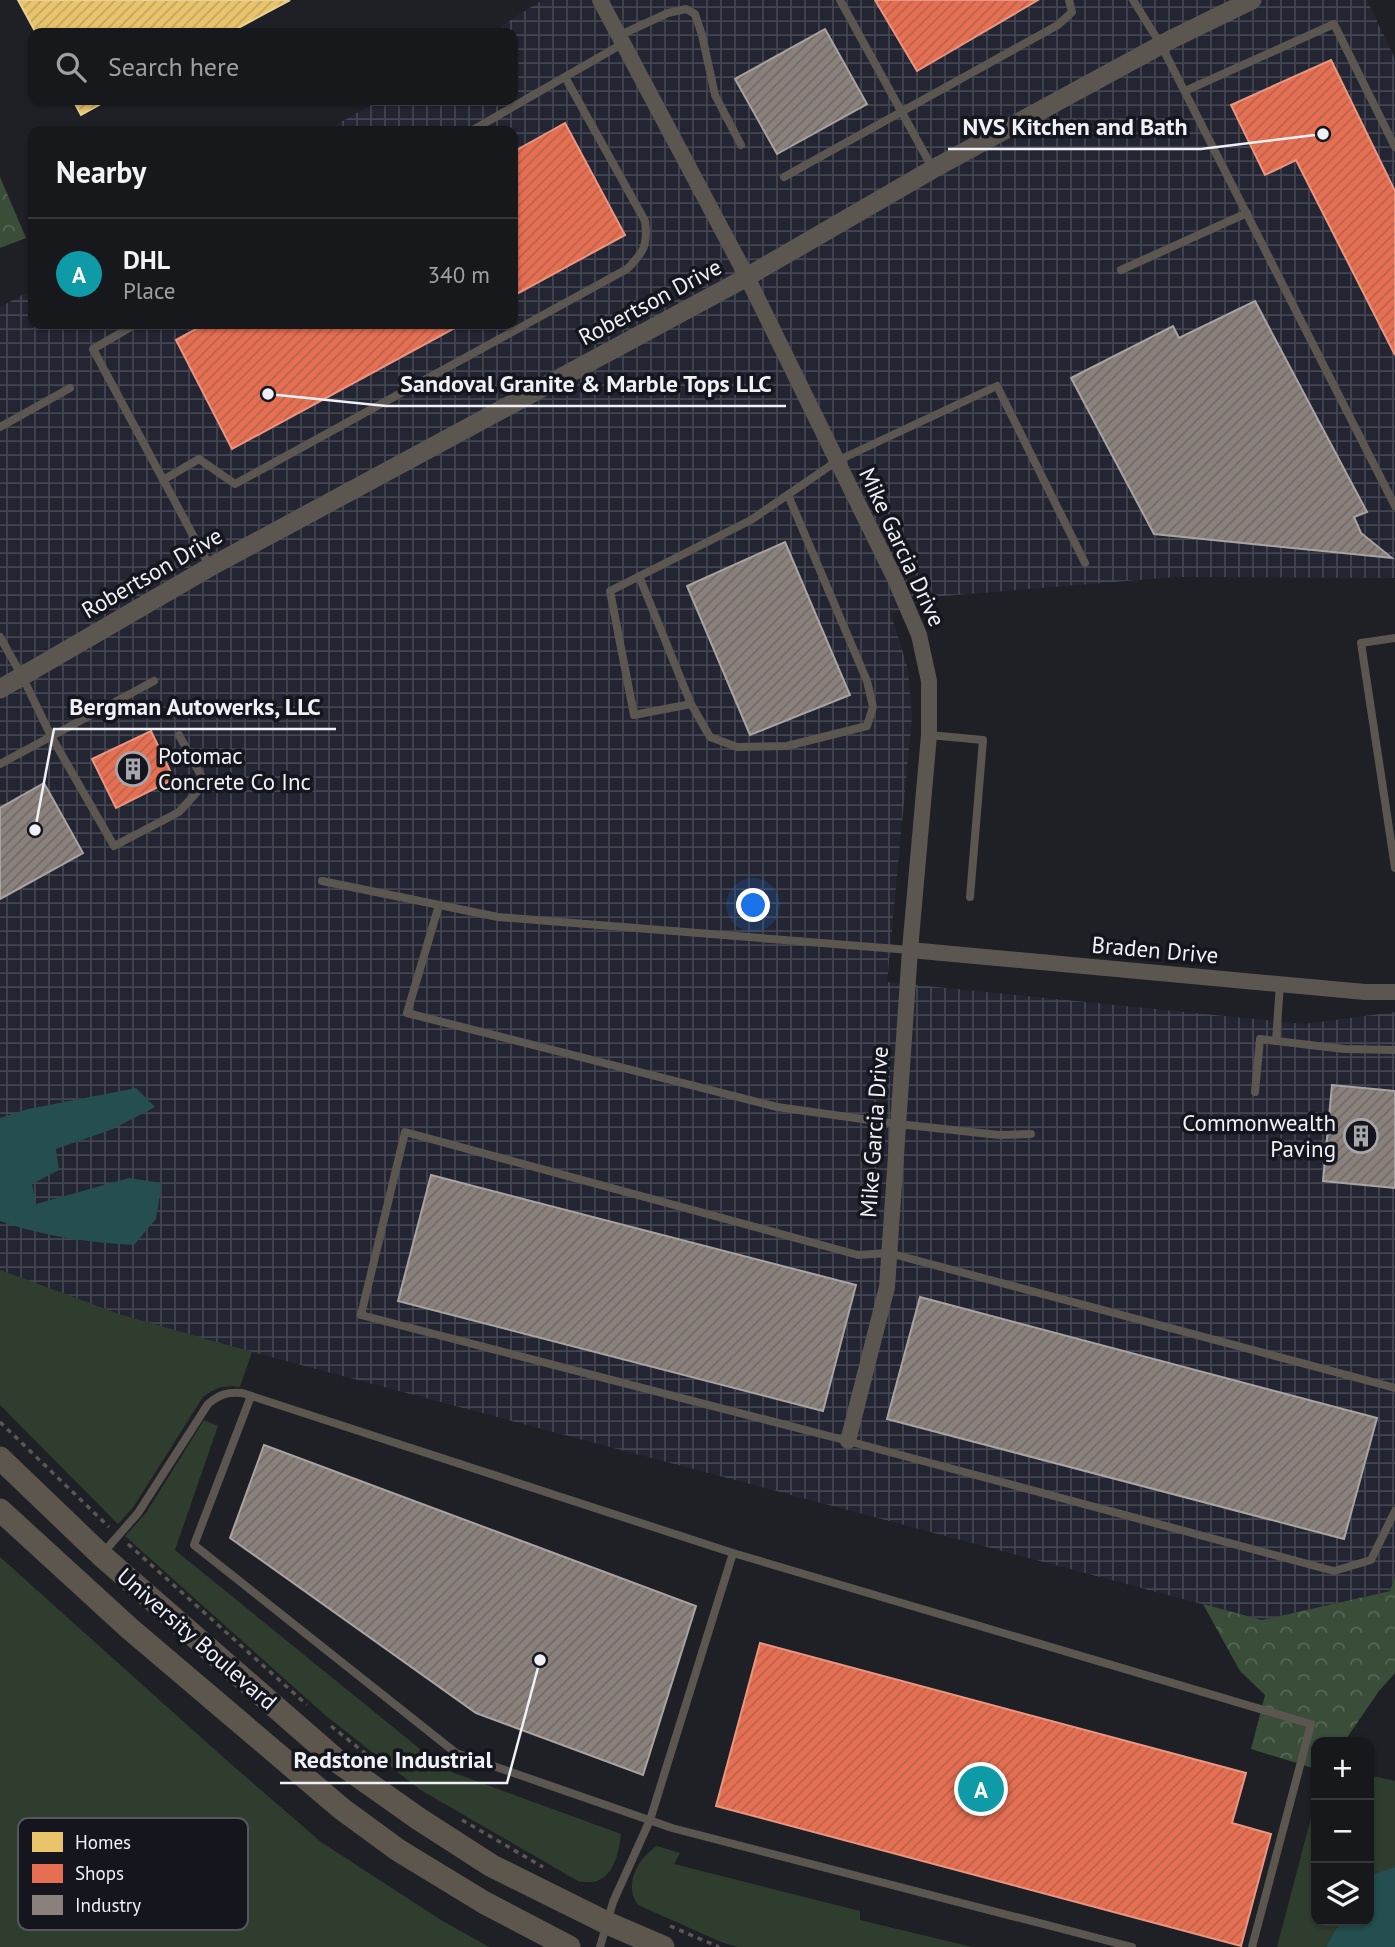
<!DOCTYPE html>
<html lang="en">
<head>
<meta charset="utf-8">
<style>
	:root { --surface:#17181c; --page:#202125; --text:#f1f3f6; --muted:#9ea0a3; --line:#36373b; --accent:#a7a8ae }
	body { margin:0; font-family:"PT Sans",sans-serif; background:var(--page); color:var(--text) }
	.controls { position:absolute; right:21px; bottom:21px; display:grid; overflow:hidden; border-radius:14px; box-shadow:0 2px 5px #0004 }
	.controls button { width:63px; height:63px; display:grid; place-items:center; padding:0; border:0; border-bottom:2px solid var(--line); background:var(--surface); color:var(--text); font:35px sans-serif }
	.you { position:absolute; left:754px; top:906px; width:24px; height:24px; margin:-18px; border:5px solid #fff; border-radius:50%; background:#1a73e8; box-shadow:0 0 0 10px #1a73e833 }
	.badge { display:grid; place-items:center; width:46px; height:46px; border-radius:50%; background:var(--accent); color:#fff; font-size:23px; font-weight:700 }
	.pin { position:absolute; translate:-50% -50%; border:4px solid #fff; box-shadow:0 2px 7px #0006 }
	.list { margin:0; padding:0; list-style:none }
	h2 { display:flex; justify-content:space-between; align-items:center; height:91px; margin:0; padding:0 28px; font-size:30px }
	h2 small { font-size:23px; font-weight:400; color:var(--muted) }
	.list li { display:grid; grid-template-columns:46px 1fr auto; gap:21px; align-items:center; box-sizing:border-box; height:112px; padding:0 28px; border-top:2px solid var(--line) }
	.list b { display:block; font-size:26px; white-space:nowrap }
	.list p { margin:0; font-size:23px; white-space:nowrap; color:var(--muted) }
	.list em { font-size:23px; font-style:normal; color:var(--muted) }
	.icon { flex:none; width:38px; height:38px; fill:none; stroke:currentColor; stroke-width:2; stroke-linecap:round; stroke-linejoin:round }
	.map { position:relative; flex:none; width:1395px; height:1947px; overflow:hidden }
	.search { position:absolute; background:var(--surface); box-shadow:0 2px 5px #0004; left:28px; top:28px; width:490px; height:77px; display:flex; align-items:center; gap:18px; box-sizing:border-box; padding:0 24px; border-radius:14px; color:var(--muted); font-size:26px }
	.panel { position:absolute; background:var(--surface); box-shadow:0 2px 5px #0004; left:28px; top:126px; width:490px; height:203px; border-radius:14px }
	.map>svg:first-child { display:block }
	.industrial { fill:url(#industrial-grid) }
	.green { fill:#2f3d2e }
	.forest { fill:url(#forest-crowns) }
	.water { fill:#244e4f }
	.homes { fill:url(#homes-hatch); stroke:#ebd294; stroke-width:2 }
	.shops { fill:url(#shops-hatch); stroke:#ea9683; stroke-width:2 }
	.industry { fill:url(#industry-hatch); stroke:#a9a3a1; stroke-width:2 }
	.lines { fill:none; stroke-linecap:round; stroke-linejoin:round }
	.path { stroke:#595653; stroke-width:3.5; stroke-dasharray:5 5; stroke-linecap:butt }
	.service { stroke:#5c5650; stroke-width:8 }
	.minor { stroke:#5c5650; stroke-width:16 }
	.tertiary { stroke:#5c5650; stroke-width:19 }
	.secondary { stroke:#5d564d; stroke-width:23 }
	.labels { text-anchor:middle; stroke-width:7; stroke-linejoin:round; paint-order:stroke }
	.street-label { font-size:23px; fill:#f0f1f7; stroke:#14151d }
	.poi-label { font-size:23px; fill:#f0f1f7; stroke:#14151d; text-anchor:start }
	.key { fill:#14151d; stroke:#56575e; stroke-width:2 }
	.key-label { font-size:19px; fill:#f0f1f7 }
	.leader { fill:none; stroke:#f0f1f7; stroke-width:2.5 }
	.callout-dot { fill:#f0f1f7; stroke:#14151d; stroke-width:2.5 }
	.callout-label { font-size:24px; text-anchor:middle; font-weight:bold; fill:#f0f1f7; stroke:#14151d; stroke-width:7; stroke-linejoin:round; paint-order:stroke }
</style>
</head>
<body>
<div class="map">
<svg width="1395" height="1947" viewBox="0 0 1395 1947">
	<defs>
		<pattern id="industrial-grid" width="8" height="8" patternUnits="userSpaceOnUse" patternTransform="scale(1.75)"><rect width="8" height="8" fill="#232532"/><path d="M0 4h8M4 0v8" fill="none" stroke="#434550"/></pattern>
		<pattern id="forest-crowns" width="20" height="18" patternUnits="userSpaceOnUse" patternTransform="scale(1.75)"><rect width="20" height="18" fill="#394d38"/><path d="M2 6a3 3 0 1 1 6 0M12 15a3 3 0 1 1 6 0" fill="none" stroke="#566756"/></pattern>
		<pattern id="homes-hatch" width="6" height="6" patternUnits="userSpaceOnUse" patternTransform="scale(1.75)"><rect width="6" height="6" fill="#e9c46a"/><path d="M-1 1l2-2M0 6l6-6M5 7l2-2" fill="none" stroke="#c1a562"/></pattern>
		<pattern id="shops-hatch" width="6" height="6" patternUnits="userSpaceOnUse" patternTransform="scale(1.75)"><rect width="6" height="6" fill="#e76f51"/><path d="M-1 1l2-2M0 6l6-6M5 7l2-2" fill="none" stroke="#b7634f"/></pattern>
		<pattern id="industry-hatch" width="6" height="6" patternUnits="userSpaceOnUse" patternTransform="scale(1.75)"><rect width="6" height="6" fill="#8a817c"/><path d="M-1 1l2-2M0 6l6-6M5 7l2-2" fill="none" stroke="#706a68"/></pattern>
	</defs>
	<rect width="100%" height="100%" fill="#1f2025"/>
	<path class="industrial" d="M542 0H1367L1395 59V578L1175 577 932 597 891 614 908 669 912 717 887 982 1304 1024 1395 1012V1576L1390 1591 1262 1620 218 1343 122 1315 0 1272V307L33 289V324H513V131H325L380 100H513V33H491Z"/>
	<g class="green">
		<path d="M0 1270 122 1315 252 1352 240 1387C225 1385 216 1387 203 1397L134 1506 118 1524 0 1405Z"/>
		<path d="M204 1420 218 1426 175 1550 446 1770 621 1834C618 1860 610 1889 578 1881L419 1789 325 1715 125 1536 146 1513Z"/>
		<path d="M0 1557 224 1758 321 1842 441 1920 489 1947H0Z"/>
		<path d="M1369 1775 1395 1781V1947H1277L1316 1799V1921H1369Z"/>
		<path d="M657 1846 680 1853 674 1864 860 1911V1920L972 1947H738L721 1942 638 1905C623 1885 638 1858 657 1846Z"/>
	</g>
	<g class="forest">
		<path d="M0 177 26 238 0 248Z"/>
		<path d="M1395 1576V1673L1379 1691 1344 1742H1316V1769L1251 1749 1265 1695 1240 1671 1203 1604 1262 1620 1390 1591Z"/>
	</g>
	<g class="water">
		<path d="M136 1088 155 1107 113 1129 56 1149 59 1170 32 1184 36 1204 129 1178 162 1183 156 1219 134 1245C85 1242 47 1237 0 1221V1118L28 1109Z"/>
		<path d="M1395 1867V1947H1326L1341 1921H1369V1876Z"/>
	</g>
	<g class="homes">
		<path d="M18 0H290L229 33H36Z"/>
		<path d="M73 100H108L81 115Z"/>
	</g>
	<g class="shops">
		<path d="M875 0H1038L917 71Z"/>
		<path d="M1331 60 1395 191V355L1296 160 1265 175 1231 105Z"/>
		<path d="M565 123 625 235 513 296V152Z"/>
		<path d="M205 324H462L232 449 176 340Z"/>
		<path d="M151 731 174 779 116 808 92 759Z"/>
		<path d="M760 1643 1246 1773 1232 1823 1271 1834 1241 1946 716 1806Z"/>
	</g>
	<g class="industry">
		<path d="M825 29 867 104 777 154 735 79Z"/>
		<path d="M1255 301 1367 512 1354 517 1361 533 1392 558 1154 534 1071 378 1173 326 1179 338Z"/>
		<path d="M785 542 850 695 750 735 687 586Z"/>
		<path d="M44 783 83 853 0 899V808Z"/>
		<path d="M1332 1085 1395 1091V1188L1323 1181Z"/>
		<path d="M431 1175 856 1285 823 1411 398 1301Z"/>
		<path d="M920 1297 1377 1418 1344 1539 887 1419Z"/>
		<path d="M264 1445 696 1606 643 1775 476 1713 230 1538Z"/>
	</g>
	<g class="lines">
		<g class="path">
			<path d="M0 1422 109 1527"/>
			<path d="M128 1544 307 1705"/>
			<path d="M331 1726 375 1761"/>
			<path d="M462 1820 543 1867"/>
			<path d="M670 1926 719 1947"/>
		</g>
		<g class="service">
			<path d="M840 0 933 169"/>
			<path d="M1133 0 1161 45 1395 506"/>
			<path d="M618 36 668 13 686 9 695 14 702 35 715 95 741 145"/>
			<path d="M1185 91 1334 24 1395 147"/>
			<path d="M471 131 622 44"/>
			<path d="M784 177 1058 25 1072 12 1069 0"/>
			<path d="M1121 270 1247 213"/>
			<path d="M136 324 93 349 210 567"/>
			<path d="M0 427 70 388"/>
			<path d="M163 480 199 459 235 484 627 269C644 252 648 245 645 221L565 77"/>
			<path d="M639 576 691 704 634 715 610 591 751 520 837 461 997 386 1085 563"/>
			<path d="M0 637 22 676 51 736 114 846 179 812 205 783 179 735"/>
			<path d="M1395 638 1361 643 1395 868"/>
			<path d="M691 704 710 737 737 747 787 746 867 726 873 707 867 681 788 495"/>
			<path d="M929 735 983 740 970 897"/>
			<path d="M0 764 154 681"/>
			<path d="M322 881 498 917 910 950"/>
			<path d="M439 905 407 1013 777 1107 898 1124 999 1135 1031 1134"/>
			<path d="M1276 1041 1280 984"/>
			<path d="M1255 1092 1260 1039 1344 1049 1395 1050"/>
			<path d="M1395 1388 889 1253 858 1255 405 1132 361 1315 848 1441 1334 1571 1371 1560 1395 1511"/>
			<path d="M251 1396 194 1545 456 1753 672 1828 1132 1947"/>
			<path d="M103 1553 138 1513 208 1404C220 1394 227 1392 242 1393L733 1553"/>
			<path d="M600 1947 613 1902 650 1820 733 1553 1311 1724 1252 1947"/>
		</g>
		<g class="minor">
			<path d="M600 0 747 277 895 579 919 635 929 681V735L910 950 887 1287 848 1441"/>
			<path d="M910 950 1365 992H1395"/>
		</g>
		<path class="tertiary" d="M0 689 210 567 738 282 933 169 1170 40 1252 0"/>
		<g class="secondary">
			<path d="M0 1458 101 1555 341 1764 419 1819 492 1866 607 1923 663 1947"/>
			<path d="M0 1510 129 1628 342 1809 398 1850 485 1903 569 1947"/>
		</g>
	</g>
	<defs>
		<g id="building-ring" transform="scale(1.75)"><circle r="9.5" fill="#14151d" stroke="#a7a8ae" stroke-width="1.5"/><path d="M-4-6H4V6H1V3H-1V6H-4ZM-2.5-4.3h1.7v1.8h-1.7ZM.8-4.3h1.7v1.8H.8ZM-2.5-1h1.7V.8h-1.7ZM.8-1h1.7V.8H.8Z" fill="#a7a8ae"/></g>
	</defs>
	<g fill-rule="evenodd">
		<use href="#building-ring" x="133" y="769"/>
		<use href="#building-ring" x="1361" y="1136"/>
	</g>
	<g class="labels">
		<g class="street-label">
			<text transform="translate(650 302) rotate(-28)" y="8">Robertson Drive</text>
			<text transform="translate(902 547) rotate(65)" y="8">Mike Garcia Drive</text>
			<text transform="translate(152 573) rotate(-30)" y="8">Robertson Drive</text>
			<text transform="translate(1155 950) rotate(5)" y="8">Braden Drive</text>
			<text transform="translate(874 1132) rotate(-86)" y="8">Mike Garcia Drive</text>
			<text transform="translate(197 1639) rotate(41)" y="8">University Boulevard</text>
		</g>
		<g class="poi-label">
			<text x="158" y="764">Potomac<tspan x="158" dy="26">Concrete Co Inc</tspan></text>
			<text x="1336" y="1131" text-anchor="end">Commonwealth<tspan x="1336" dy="26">Paving</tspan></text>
		</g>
	</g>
	<rect x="18" y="1818" width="230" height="112" rx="10" class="key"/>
	<rect x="32" y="1832" width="31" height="20" fill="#e9c46a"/>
	<rect x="32" y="1864" width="31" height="19" fill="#e76f51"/>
	<rect x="32" y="1895" width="31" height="20" fill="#8a817c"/>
	<g class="key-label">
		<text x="75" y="1849">Homes</text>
		<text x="75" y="1880">Shops</text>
		<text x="75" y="1912">Industry</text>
	</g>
	<path class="leader" d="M1323 134L1201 149H948M268 394L386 406H786M35 830L54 729H336M540 1660L507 1783H280"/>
	<g class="callout-dot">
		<circle cx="1323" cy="134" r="7"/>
		<circle cx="268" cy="394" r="7"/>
		<circle cx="35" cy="830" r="7"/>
		<circle cx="540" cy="1660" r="7"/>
	</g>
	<g class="callout-label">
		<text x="1075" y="135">NVS Kitchen and Bath</text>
		<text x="586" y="392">Sandoval Granite &amp; Marble Tops LLC</text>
		<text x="195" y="715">Bergman Autowerks, LLC</text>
		<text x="393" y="1768">Redstone Industrial</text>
	</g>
</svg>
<div class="controls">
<button>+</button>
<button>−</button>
<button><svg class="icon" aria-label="layers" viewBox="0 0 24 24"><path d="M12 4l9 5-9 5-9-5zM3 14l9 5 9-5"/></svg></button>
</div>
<div class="you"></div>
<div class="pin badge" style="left:981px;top:1789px;background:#0f9aa8">A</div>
<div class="search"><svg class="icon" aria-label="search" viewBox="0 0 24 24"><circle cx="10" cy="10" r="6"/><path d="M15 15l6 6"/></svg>Search here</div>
<section class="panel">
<h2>Nearby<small></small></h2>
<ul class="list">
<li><span class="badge" style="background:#0f9aa8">A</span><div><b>DHL</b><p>Place</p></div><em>340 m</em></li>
</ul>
</section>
</div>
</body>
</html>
